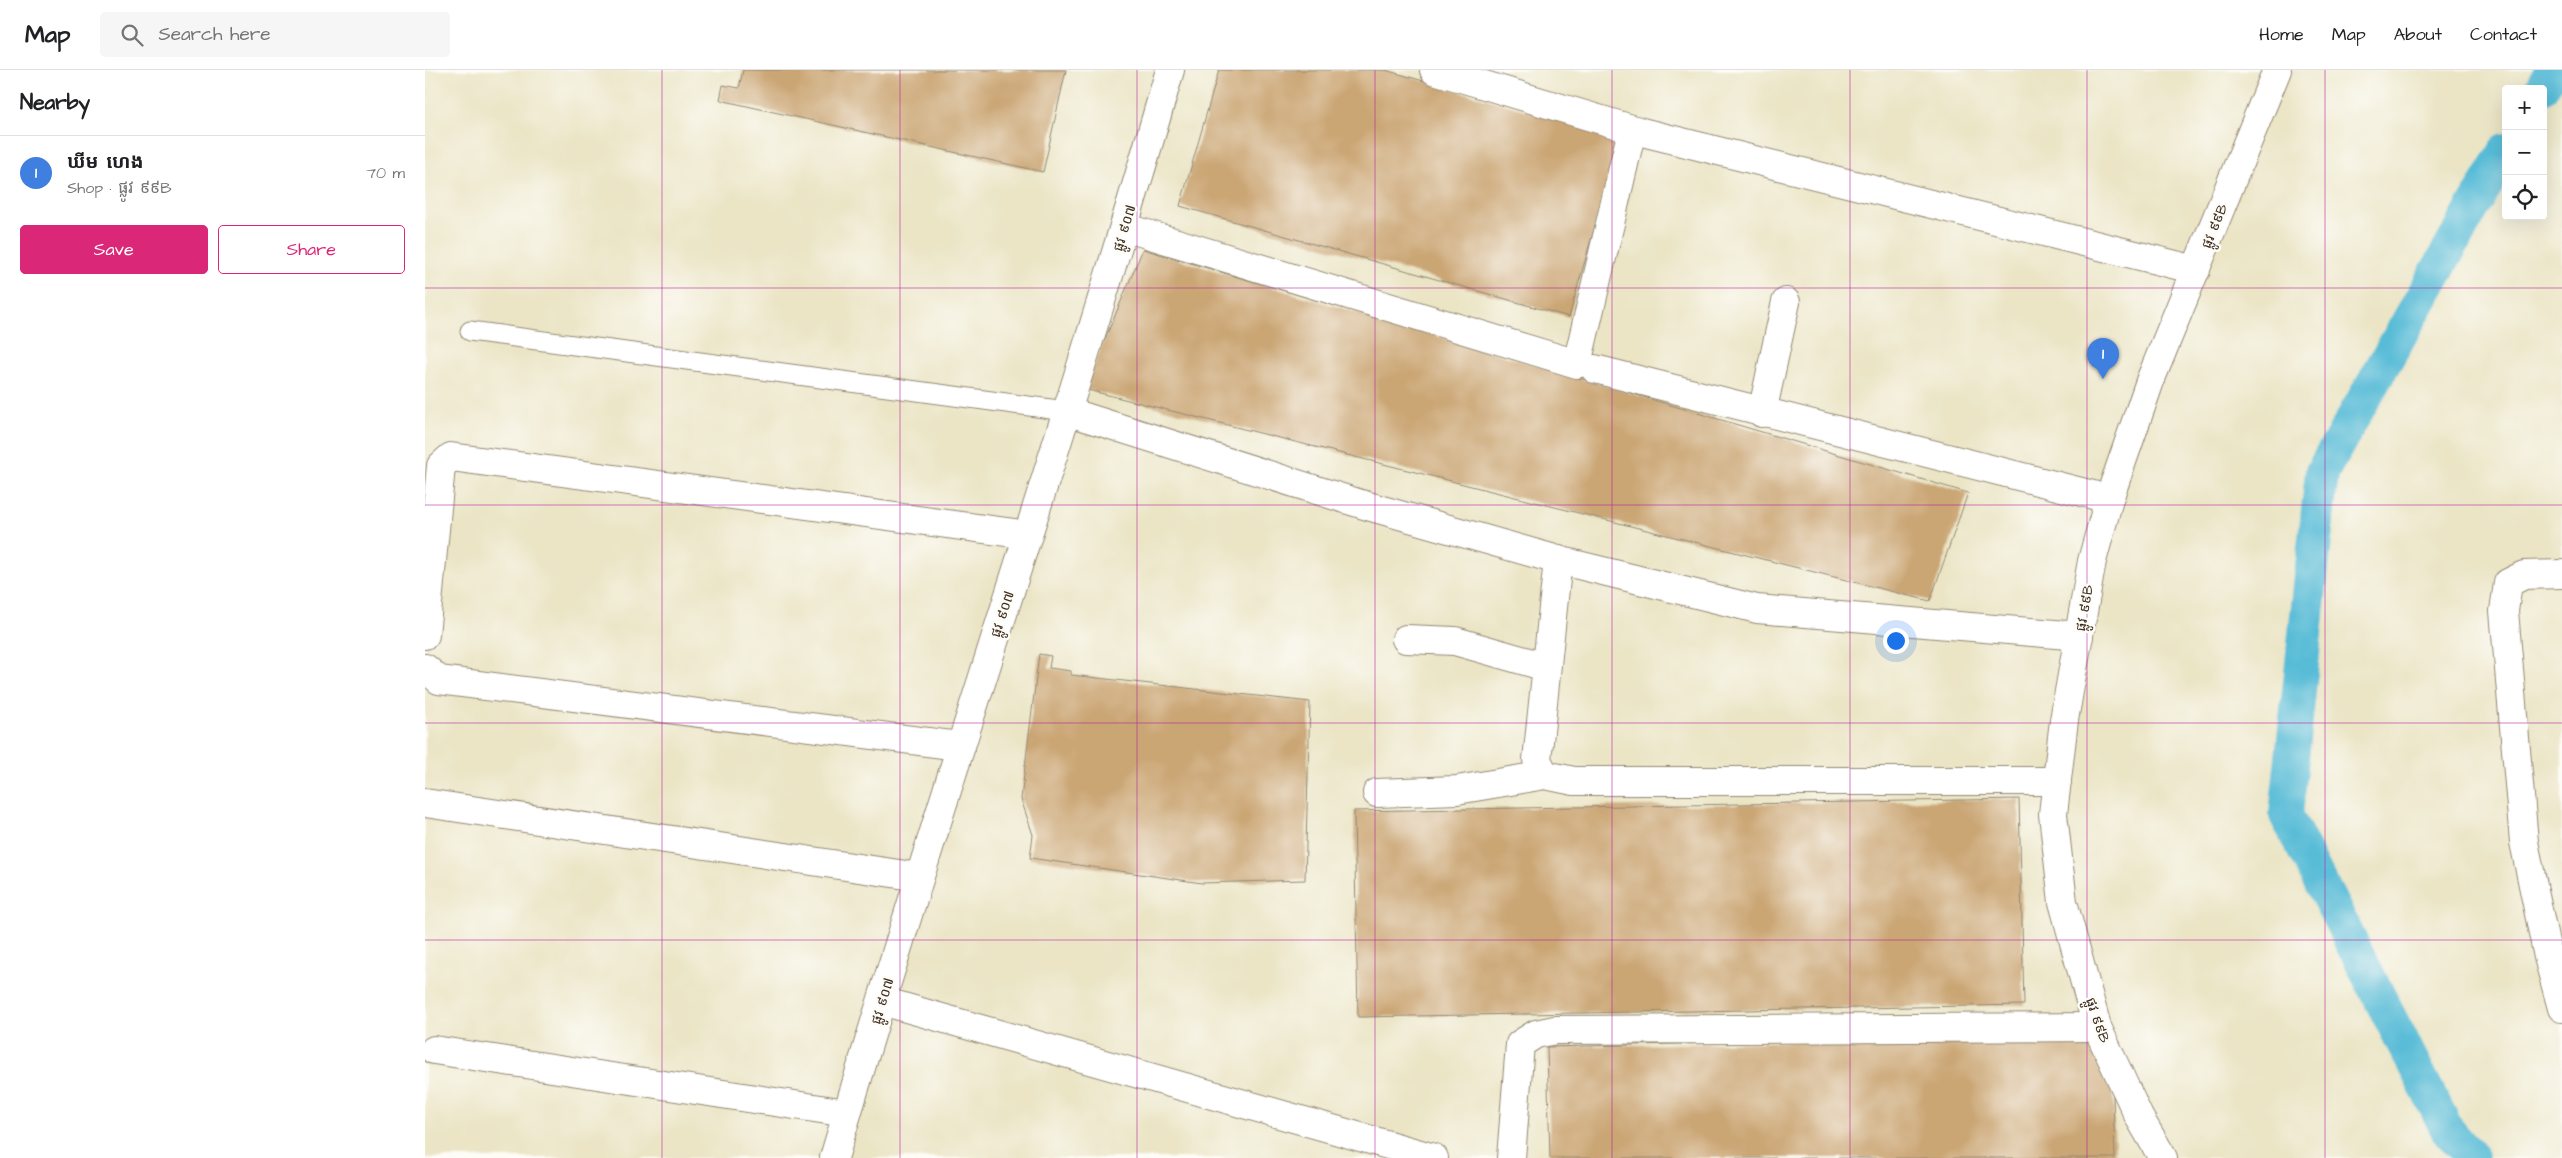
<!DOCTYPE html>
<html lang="en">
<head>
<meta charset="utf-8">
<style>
	:root { --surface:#fff; --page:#f6f6f6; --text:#202124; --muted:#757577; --line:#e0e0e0; --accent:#db2777 }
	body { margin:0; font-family:"Architects Daughter","Noto Sans Khmer",sans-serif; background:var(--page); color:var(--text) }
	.controls { position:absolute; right:15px; top:15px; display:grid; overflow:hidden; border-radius:5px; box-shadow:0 5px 20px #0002 }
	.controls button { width:45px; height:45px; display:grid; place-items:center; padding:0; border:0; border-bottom:1px solid var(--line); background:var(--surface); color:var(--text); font:25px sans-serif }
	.you { position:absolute; left:1470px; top:570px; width:18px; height:18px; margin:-12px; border:4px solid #fff; border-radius:50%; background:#1a73e8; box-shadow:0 0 0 8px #1a73e833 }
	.badge { display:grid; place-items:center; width:32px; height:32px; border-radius:50%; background:var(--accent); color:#fff; font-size:16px; font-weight:700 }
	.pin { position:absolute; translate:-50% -41px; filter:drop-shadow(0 1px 2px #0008) }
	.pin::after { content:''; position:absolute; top:26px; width:18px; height:15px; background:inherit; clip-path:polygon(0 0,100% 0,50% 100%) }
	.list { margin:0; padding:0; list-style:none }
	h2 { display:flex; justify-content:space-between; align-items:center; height:65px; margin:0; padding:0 20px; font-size:21px }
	h2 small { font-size:16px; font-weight:400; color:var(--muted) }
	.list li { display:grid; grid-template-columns:32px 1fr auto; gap:15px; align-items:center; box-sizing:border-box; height:75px; padding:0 20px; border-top:1px solid var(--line) }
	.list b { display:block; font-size:19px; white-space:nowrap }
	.list p { margin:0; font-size:16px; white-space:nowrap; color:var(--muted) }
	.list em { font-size:16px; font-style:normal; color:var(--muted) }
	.actions { display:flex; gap:10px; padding:15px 20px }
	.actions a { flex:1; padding:11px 0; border:1px solid var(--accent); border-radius:5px; text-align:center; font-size:18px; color:var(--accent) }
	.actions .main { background:var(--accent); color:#fff }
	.icon { flex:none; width:28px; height:28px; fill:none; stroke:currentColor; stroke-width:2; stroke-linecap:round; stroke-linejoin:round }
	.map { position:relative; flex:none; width:2137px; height:1088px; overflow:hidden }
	header { display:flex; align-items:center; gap:30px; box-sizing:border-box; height:70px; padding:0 25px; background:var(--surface); border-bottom:1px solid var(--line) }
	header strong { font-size:24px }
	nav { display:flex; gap:28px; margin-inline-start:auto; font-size:18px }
	.search { width:350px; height:45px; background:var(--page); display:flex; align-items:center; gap:12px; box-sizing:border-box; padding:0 18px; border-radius:5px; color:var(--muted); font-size:19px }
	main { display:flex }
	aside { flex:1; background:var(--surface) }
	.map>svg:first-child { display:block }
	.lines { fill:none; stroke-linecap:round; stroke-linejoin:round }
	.canal { stroke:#58bcd7; stroke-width:34 }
	.building { fill:#cba674 }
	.service-casing { stroke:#938872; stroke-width:21 }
	.minor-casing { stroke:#938872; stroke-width:30 }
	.tertiary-casing { stroke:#938872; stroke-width:30 }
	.service { stroke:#fff; stroke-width:19 }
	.minor { stroke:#fff; stroke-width:28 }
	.tertiary { stroke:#fff; stroke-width:28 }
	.grid { fill:none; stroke:#b5179e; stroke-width:1; stroke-opacity:0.55 }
	.labels { text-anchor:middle; stroke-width:5; stroke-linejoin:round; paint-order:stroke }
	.street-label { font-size:14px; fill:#3b2a1e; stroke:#fdfcf7 }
</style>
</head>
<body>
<header>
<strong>Map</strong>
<div class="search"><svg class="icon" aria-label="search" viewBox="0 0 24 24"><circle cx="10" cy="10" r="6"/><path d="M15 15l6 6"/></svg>Search here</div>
<nav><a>Home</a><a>Map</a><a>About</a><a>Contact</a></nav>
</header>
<main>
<aside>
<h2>Nearby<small></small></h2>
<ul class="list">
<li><span class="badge" style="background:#3f7fe0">1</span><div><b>ឃីម ហេង</b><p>Shop · ផ្លូវ ៩៩B</p></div><em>70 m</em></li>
</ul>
<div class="actions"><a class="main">Save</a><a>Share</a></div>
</aside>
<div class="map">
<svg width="2137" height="1088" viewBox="0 0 2137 1088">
	<rect width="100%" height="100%" fill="#fdfcf7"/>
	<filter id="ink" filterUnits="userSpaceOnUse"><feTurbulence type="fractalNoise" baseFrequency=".02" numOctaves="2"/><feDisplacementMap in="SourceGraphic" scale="10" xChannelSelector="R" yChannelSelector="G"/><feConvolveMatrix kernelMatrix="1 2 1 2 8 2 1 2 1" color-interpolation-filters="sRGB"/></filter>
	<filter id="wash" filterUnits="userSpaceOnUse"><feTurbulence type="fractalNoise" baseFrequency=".0096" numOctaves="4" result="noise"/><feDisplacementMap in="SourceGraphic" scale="20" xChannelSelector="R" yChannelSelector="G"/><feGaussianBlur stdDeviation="1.12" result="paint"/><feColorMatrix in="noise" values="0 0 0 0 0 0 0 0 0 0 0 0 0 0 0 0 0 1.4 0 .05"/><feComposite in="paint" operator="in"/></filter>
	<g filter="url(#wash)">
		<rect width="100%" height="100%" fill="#ebe5c6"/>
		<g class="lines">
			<g class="canal">
				<path d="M2116 19 2127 0"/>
				<path d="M2047 1088 2022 1059 1861 745 1897 402 2081 80"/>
			</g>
		</g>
		<g id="blocks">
			<g class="building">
				<path d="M318 0H641L618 102 295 30 298 15 314 18Z"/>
				<path d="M794 0H960L1195 67 1144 247 755 136Z"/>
				<path d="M718 179 1543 423 1505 531 659 319Z"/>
				<path d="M614 584 626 586 624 598 646 601V605L885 632 880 810 777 813 605 788 608 765 596 729Z"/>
				<path d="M1594 729 1599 935 933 947 929 741Z"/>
				<path d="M1686 964 1690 1088H1125L1122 977Z"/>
			</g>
		</g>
	</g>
	<g filter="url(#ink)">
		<use href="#blocks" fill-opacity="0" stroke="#938872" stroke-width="1"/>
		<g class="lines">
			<g class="service-casing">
				<path id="service" d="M45 261 641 341"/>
			</g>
			<g class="minor-casing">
				<g id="minor">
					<path d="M1009 0 1217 62 1771 200"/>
					<path d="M699 157 1152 294 1207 60"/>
					<path d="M1170 299 1684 429"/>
					<path d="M641 341 936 434 1133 490 1332 539 1654 566"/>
					<path d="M1337 343 1361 232"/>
					<path d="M2137 504 2099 505 2083 513 2079 541 2099 772 2123 887 2137 938"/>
					<path d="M0 565 16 396 26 387 603 465"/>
					<path d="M981 569 1030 571 1121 597"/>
					<path d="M0 598 14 610 534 676"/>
					<path d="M1120 705 1112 690 1133 490"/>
					<path d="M952 723 1032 720 1120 705 1149 711H1632"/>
					<path d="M0 733 494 807"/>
					<path d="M457 931 1009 1088"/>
					<path d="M9 980 422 1043"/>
					<path d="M1086 1088 1095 974 1111 964 1130 960 1672 957"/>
				</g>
			</g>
			<g class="tertiary-casing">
				<g id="tertiary">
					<path d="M409 1088C516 724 640 365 745 0"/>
					<path d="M1738 1088 1714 1047 1672 957 1638 832 1628 744 1639 650 1667 491 1684 429 1725 311 1852 0"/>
				</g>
			</g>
			<use href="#service" class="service"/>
			<use href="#minor" class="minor"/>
			<use href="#tertiary" class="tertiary"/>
		</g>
	</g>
	<path class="grid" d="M237 0V1088M475 0V1088M712 0V1088M950 0V1088M1187 0V1088M1425 0V1088M1662 0V1088M1900 0V1088M0 218H2137M0 435H2137M0 653H2137M0 870H2137"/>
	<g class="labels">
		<g class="street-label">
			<text transform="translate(1789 156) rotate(-68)" y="5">ផ្លូវ ៩៩B</text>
			<text transform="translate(699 158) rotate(-73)" y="5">ផ្លូវ ៩០៧</text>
			<text transform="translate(1659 538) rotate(-80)" y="5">ផ្លូវ ៩៩B</text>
			<text transform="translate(577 544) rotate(-72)" y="5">ផ្លូវ ៩០៧</text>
			<text transform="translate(457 931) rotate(-73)" y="5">ផ្លូវ ៩០៧</text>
			<text transform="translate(1673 950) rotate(71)" y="5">ផ្លូវ ៩៩B</text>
		</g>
	</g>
</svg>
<div class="controls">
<button>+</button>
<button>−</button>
<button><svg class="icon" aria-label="locate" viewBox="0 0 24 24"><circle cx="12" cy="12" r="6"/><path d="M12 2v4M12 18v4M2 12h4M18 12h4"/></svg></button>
</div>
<div class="you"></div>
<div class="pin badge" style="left:1678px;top:309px;background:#3f7fe0">1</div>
</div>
</main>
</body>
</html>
